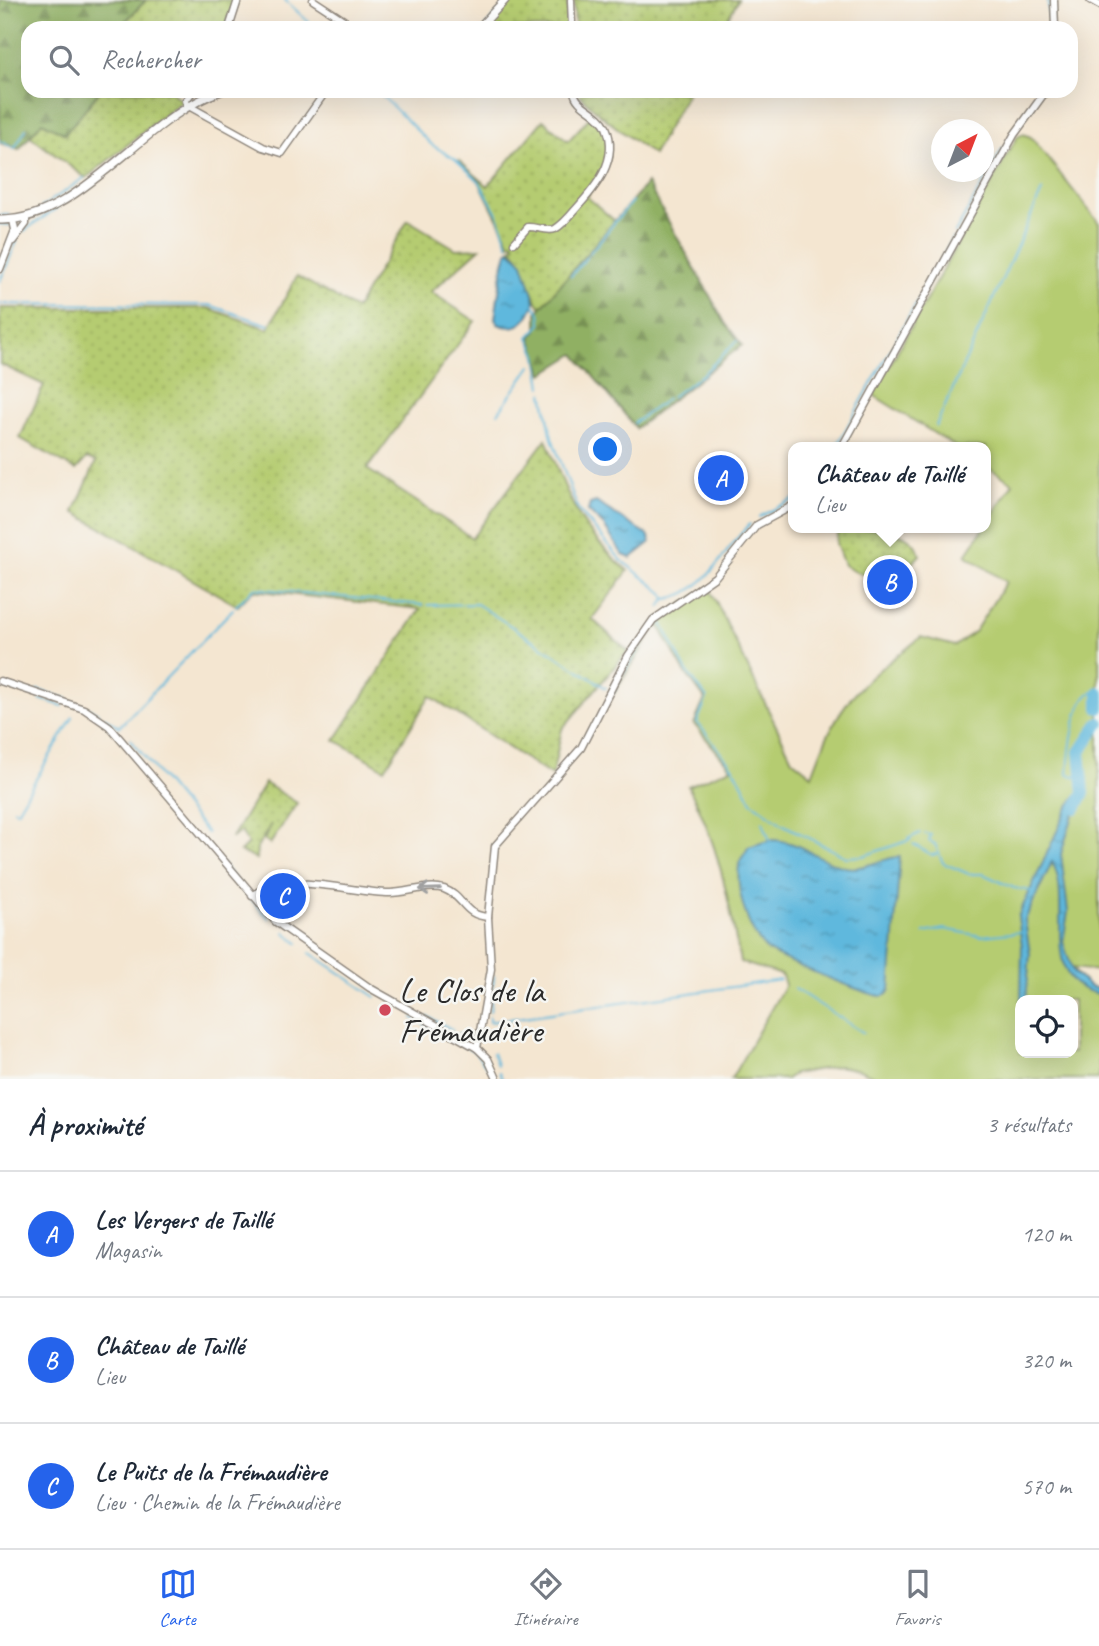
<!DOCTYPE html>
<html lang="fr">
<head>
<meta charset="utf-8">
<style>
	:root { --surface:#fff; --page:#f2f2f3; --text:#1f2937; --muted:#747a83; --line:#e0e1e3; --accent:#2563eb }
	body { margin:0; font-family:Caveat,sans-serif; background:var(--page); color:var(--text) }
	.controls { position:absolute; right:21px; bottom:21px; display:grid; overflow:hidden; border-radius:14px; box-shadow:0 7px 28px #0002 }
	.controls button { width:63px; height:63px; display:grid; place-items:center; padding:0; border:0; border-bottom:2px solid var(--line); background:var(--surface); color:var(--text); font:35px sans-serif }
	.compass { position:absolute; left:931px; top:119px; width:63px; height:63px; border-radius:50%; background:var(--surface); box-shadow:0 7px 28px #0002; rotate:42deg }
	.you { position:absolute; left:606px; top:450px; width:24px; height:24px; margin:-18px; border:5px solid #fff; border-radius:50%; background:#1a73e8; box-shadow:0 0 0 10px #1a73e833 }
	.badge { display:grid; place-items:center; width:46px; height:46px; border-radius:50%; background:var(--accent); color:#fff; font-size:23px; font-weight:700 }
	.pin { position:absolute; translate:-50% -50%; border:4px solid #fff; box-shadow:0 2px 7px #0006 }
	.popup { position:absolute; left:788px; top:442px; width:203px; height:91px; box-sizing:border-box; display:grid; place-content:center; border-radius:14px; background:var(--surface); filter:drop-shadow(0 2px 5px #0005); font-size:23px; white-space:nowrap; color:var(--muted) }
	.popup b { font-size:26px; color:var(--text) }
	.popup::after { content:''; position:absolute; left:50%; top:100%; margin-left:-14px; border:14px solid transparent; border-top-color:var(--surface) }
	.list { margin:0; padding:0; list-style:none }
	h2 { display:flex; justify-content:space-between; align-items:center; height:91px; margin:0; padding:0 28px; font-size:30px }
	h2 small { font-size:23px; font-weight:400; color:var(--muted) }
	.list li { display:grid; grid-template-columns:46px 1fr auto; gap:21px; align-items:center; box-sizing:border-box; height:126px; padding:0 28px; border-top:2px solid var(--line) }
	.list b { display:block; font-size:26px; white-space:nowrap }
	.list p { margin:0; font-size:23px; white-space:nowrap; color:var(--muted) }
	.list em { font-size:23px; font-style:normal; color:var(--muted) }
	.icon { flex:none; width:38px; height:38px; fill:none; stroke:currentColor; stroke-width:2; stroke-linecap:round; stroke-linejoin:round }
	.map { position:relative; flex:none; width:1099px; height:1079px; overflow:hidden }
	.search { position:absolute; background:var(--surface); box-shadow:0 7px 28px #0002; left:21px; right:21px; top:21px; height:77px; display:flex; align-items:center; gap:18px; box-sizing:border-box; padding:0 24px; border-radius:21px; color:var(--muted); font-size:26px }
	.sheet { height:469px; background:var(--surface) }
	nav { display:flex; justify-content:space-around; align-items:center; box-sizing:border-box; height:98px; border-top:2px solid var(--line); background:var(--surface); font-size:19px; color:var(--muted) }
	nav a { display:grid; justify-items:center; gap:4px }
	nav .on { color:var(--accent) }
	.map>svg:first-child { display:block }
	.grass { fill:url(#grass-dots); stroke:#707c4e; stroke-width:2 }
	.forest { fill:url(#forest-firs); stroke:#5e6e47; stroke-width:2 }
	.park { fill:#b5cc71; stroke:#707c4e; stroke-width:2; fill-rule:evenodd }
	.water { fill:url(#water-ripples); stroke:#457284; stroke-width:2 }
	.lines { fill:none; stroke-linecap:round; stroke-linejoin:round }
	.stream { stroke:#5fb8dd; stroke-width:2 }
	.river { stroke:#5fb8dd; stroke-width:12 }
	.minor-casing { stroke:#90887e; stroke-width:9 }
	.tertiary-casing { stroke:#90887e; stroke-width:10 }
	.minor { stroke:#fff; stroke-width:6 }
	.tertiary { stroke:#fff; stroke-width:7 }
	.oneway { stroke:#a0a0a0 }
	.poi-dot { fill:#d1495b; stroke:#f6f6f2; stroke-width:2.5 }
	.labels { text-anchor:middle; stroke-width:5; stroke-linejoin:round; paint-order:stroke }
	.poi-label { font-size:35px; fill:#2b2b2b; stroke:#f6f6f2; text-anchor:start }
</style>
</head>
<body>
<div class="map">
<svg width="1099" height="1079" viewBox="0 0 1099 1079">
	<defs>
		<pattern id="grass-dots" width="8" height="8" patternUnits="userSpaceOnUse" patternTransform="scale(1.75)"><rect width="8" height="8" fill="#b5cc71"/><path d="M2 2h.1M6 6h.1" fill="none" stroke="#9caf62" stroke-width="1.8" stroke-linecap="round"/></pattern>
		<pattern id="forest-firs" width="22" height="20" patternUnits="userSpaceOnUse" patternTransform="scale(1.75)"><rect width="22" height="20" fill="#90b063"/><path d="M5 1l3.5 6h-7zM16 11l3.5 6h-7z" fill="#768f52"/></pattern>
		<pattern id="water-ripples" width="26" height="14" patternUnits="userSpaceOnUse" patternTransform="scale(1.75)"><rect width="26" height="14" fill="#5fb8dd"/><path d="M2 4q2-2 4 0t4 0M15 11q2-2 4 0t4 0" fill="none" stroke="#4f96b3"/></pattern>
	</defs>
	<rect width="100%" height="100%" fill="#f6f6f2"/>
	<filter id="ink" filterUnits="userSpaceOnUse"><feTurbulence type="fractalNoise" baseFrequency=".0143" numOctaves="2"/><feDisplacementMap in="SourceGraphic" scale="14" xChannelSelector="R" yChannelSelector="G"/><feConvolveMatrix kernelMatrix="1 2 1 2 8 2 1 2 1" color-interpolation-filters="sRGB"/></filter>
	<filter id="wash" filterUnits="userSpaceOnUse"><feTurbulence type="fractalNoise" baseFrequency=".00686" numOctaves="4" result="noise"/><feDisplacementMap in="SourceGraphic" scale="28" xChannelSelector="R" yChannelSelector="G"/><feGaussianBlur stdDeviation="1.57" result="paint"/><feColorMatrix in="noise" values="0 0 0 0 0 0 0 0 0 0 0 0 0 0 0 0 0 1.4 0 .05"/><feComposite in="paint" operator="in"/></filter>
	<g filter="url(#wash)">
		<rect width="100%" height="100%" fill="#f4e6d1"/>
		<g class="grass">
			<path d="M146 0H235L225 28H119Z"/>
			<path d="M512 0H567L569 28H486Z"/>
			<path d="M574 0H738L723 28H575Z"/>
			<path d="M100 91H170L182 101 86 178 30 136 42 122 65 134Z"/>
			<path d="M578 91H688L653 155C638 143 583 105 578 91Z"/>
			<path d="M590 117 608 135 609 158 587 197 615 221 541 308C527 289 528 265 511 248L515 245 513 242 510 244 479 181 458 160 488 186 543 120 568 141Z"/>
			<path d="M408 220 456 249 480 248 431 292 475 321 367 469 472 538 546 439C570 500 576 526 628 571L592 619 628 651 562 729 552 776 430 696 385 769 335 740 420 609 253 590 238 606 74 512 96 462 87 458 76 470 20 438 44 385 0 364V308H208L268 329 297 276 356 309Z"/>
			<path d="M838 528C863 528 911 524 920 555 901 577 867 583 844 565L836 544Z"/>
			<path d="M265 783 297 803 270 844 264 840 271 824 257 848 256 859 240 852 248 844 241 831 231 839Z"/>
		</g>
		<g class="forest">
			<path d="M0 0H146L119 28H28V91H100L65 134 42 122 19 149 0 143Z"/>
			<path d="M647 183 725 323 742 345 636 428 575 354 543 374 531 337 537 330V312Z"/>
		</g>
		<path class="park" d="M1023 134 1031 137 1099 223V971L1071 968 1089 987 1099 989V1079H879L860 1070 838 1066 794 1074 786 1079H731L785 985 782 975 740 962C729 900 718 841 688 786L731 768 694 724 705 699 684 671 658 624 613 695 634 655 659 619 709 587 792 759 812 775C822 748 832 721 851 698 869 675 898 656 921 637L955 646 975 631 1006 582 966 555 1013 483 986 466V447H956L873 395 1017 137ZM1020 1000H1073V1053H1020Z"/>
		<g class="water">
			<path d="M510 249 523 263 535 301C529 320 518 333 498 324L495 318C498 302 502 257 510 249Z"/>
			<path d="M596 502 649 536 650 543 631 558 623 555 604 526 588 511 590 504Z"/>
			<path d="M1077 795H1085L1073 815 1061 854 1068 912 1063 942 1073 972 1090 987 1099 989V994C1035 983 1075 902 1052 862L1025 920 1030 954 1026 1000H1021L1022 946 1018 917 1068 807Z"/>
			<path d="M771 840C800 840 819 861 845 867 865 871 882 857 900 857L890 990C887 994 887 996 881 996 870 996 774 957 766 949 747 930 736 891 739 864 741 856 746 854 748 847Z"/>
		</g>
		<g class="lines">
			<g class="stream">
				<path d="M285 0 315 28"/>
				<path d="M1048 0 1050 28"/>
				<path d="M486 26 510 0"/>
				<path d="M377 91 432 145 455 159 479 181 498 215 508 245"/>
				<path d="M198 95 207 91"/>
				<path d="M0 141 14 149 26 129"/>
				<path d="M42 207 84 178"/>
				<path d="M0 215H9"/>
				<path d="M0 224 10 225"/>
				<path d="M24 231 57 208"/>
				<path d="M955 233 1003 148"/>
				<path d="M571 276 632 201"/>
				<path d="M0 281 17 241"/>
				<path d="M0 304 209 305 269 325"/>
				<path d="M533 304 540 313 541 324 529 337 537 355 542 387"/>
				<path d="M543 393 552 438 578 509 621 560 663 593 666 598 660 607"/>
				<path d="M671 397 703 374 737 341"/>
				<path d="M498 413 531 366"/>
				<path d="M634 423 667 399"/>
				<path d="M936 426 1042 191"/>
				<path d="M836 447 953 238"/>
				<path d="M759 517 794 499"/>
				<path d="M667 599C707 593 724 549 750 524"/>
				<path d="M428 605 477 604 606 688"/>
				<path d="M236 606 254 588 423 605"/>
				<path d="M659 618 686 670 707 698 697 722 735 770 752 802 782 824 846 857 863 856 910 840"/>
				<path d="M651 629 660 621"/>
				<path d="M624 672 648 634"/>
				<path d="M37 690 67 699"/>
				<path d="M613 693 619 680"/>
				<path d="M40 699 63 706"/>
				<path d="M88 708 99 714"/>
				<path d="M104 717 119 727 233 609"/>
				<path d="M130 739 207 833"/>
				<path d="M1080 778 1068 774C1069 755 1074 701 1092 692L1099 693"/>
				<path d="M14 809 17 811 73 717"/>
				<path d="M763 822 770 841"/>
				<path d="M925 834 931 835 929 841 935 844 943 863 969 874H983L1014 888 1031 891"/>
				<path d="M908 839 920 833"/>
				<path d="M913 844 932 855 937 854"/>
				<path d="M221 863 247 895"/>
				<path d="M251 899 269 918"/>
				<path d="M285 932 298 943"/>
				<path d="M924 933 944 929 981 936 1021 932"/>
				<path d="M310 953 376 997"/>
				<path d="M795 989 864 1033"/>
				<path d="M490 1011 494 976"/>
				<path d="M428 1017 453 1030"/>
				<path d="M489 1017V1022L780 980"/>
				<path d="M413 1018 476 1052"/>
				<path d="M458 1033 466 1038"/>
				<path d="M475 1052 489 1069"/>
				<path d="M493 1053 497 1065"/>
				<path d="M499 1072 502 1079"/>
			</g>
			<g class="river">
				<path d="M1099 693V708"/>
				<path d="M1076 808 1084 793 1080 752 1099 723"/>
			</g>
		</g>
	</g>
	<g filter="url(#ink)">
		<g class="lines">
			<g class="minor-casing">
				<g id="minor">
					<path d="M313 0 345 21 349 28"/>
					<path d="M571 0 572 28"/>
					<path d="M1054 0 1055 28"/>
					<path d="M1090 0 1099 5"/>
					<path d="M229 28 238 0"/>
					<path d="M193 91 186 100 187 105 263 147 282 153 326 91"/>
					<path d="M13 241 26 224V218"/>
					<path d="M514 243 528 227C536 226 547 232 555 229 562 225 570 216 575 210 595 188 620 160 606 127 599 111 576 108 574 91"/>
					<path d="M0 269 15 230 13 220"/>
					<path d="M842 447 1014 135 1046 91"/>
					<path d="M0 681 84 709 109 726 276 922 370 988 477 1048 488 1059 497 1079"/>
					<path d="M252 896C286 870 351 893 390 893 407 893 428 884 444 889 465 897 462 915 488 917"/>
					<path d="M477 1048 491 969 488 917 495 846 581 748 628 656 653 620 715 577 757 525 794 505"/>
				</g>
			</g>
			<g class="tertiary-casing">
				<g id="tertiary">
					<path d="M479 28 505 0"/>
					<path d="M0 220C79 222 144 117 221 91"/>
				</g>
			</g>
			<use href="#minor" class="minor"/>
			<use href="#tertiary" class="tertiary"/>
		</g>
		<defs><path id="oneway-shaft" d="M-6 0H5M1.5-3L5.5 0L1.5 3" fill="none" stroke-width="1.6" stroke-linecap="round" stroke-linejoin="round" transform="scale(1.75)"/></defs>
		<use class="oneway" href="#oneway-shaft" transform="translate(430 889) rotate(178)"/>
	</g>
	<circle class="poi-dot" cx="385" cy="1010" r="7"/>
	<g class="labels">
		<g class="poi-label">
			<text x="399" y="1002">Le Clos de la<tspan x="399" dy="40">Frémaudière</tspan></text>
		</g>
	</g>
</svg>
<div class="controls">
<button><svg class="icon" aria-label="locate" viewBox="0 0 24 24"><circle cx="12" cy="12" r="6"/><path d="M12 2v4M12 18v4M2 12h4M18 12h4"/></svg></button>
</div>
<svg class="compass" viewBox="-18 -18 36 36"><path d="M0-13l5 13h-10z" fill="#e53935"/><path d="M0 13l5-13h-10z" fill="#747a83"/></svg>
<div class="you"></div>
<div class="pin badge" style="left:721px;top:478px">A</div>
<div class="pin badge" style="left:890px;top:582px">B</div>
<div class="popup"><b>Château de Taillé</b>Lieu</div>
<div class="pin badge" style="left:283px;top:896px">C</div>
<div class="search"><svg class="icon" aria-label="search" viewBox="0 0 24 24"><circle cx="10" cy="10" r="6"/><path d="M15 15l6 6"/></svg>Rechercher</div>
</div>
<section class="sheet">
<h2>À proximité<small>3 résultats</small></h2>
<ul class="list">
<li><span class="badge">A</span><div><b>Les Vergers de Taillé</b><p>Magasin</p></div><em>120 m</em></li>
<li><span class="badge">B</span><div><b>Château de Taillé</b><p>Lieu</p></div><em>320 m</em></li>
<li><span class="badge">C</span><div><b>Le Puits de la Frémaudière</b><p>Lieu · Chemin de la Frémaudière</p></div><em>570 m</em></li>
</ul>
</section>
<nav>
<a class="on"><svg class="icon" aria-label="map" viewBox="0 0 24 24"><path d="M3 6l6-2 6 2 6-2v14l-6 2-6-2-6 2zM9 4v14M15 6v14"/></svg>Carte</a>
<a><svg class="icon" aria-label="directions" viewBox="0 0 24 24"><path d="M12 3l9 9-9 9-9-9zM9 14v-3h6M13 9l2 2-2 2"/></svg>Itinéraire</a>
<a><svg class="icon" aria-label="saved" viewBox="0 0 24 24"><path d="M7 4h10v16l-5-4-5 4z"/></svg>Favoris</a>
</nav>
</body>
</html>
